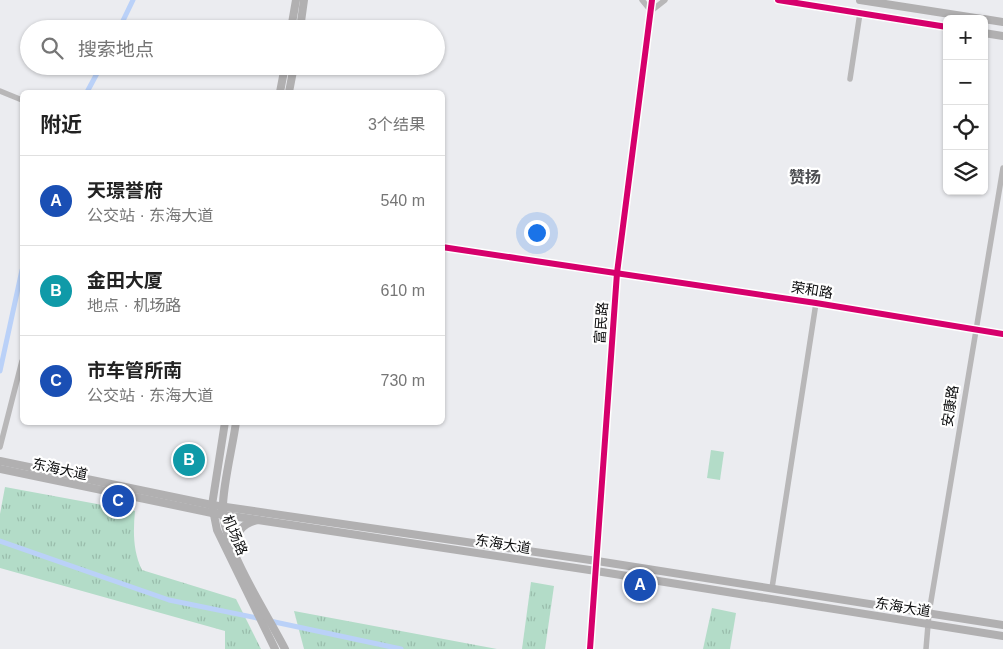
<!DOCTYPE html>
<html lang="zh">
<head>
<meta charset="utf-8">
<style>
	:root { --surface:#fff; --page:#f6f6f6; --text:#222; --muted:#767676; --line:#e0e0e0; --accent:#111827 }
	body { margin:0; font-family:Arial,"Noto Sans SC",sans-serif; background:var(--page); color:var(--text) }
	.controls { position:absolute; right:15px; top:15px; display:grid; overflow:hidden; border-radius:8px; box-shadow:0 1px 4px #0004 }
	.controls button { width:45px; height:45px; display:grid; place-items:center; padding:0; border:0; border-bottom:1px solid var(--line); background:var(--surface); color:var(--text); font:25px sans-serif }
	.you { position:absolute; left:536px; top:232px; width:18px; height:18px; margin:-12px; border:4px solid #fff; border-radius:50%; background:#1a73e8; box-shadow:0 0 0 8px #1a73e833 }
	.badge { display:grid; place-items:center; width:32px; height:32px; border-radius:50%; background:var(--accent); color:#fff; font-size:16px; font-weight:700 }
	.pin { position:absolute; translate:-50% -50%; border:2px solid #fff; box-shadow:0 1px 5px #0006 }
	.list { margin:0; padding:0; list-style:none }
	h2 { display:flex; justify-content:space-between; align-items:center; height:65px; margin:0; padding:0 20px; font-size:21px }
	h2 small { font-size:16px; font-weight:400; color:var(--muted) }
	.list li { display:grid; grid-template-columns:32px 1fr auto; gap:15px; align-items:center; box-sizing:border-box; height:90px; padding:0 20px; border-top:1px solid var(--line) }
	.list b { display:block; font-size:19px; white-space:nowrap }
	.list p { margin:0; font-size:16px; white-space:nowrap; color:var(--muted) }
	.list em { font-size:16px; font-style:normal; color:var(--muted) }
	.icon { flex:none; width:28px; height:28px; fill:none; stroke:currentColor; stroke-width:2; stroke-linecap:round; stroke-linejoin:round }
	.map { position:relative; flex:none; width:1003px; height:649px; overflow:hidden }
	.search { position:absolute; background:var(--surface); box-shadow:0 1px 4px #0004; left:20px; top:20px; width:425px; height:55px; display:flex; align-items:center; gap:12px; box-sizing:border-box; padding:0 18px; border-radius:28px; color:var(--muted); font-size:19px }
	.panel { position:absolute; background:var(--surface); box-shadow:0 1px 4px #0004; left:20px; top:90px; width:425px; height:335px; border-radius:8px }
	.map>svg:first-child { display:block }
	.grass { fill:url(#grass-tufts) }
	.garden { fill:#b3dcc8 }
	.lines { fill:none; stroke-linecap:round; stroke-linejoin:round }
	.canal { stroke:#bad1f8; stroke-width:5 }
	.minor { stroke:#b8b7b8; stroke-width:5.5 }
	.major { stroke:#b1b0b1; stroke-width:8 }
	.cycleway-casing { stroke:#fff; stroke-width:9 }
	.cycleway { stroke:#d6006c; stroke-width:6 }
	.labels { text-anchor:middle; stroke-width:4.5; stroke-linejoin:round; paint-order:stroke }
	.street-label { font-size:14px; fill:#0b0c0d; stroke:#fff }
	.quarter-label { font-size:16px; font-weight:bold; fill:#4d4e52; stroke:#fff }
</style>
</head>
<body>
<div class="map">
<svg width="1003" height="649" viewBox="0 0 1003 649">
	<defs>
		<pattern id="grass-tufts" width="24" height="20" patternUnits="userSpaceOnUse" patternTransform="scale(1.25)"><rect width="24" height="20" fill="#b3dcc8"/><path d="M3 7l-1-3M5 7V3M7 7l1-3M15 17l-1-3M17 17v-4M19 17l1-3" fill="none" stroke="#99bcab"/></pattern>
	</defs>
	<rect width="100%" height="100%" fill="#ebecf0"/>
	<g class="grass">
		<path d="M5 487 135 511C133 532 133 551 142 570L236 599 261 649H225V631L0 568V514Z"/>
		<path d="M531 582 554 586 545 649H522Z"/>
		<path d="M712 608 736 613 730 649H703Z"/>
		<path d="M294 611 497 649H304Z"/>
	</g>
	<path class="garden" d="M711 450 724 452 720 480 707 478Z"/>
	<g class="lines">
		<g class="canal">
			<path d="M119 29 133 0"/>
			<path d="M87 92 101 66"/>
			<path d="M0 371 22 270"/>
			<path d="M0 541 169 600 262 619"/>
			<path d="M270 621 401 649"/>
		</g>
		<g class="minor">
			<path d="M642 0 651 11 665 0"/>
			<path d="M850 79 860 13"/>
			<path d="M0 91 22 100"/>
			<path d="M442 247 816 303 1003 334"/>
			<path d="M0 447 22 361"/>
			<path d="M772 588 816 303"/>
			<path d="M590 649 617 273 652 0"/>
			<path d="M926 649 929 613 1003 168"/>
		</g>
		<g class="major">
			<path d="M778 0 947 27"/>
			<path d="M860 0 982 19"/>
			<path d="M984 19 1003 22"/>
			<path d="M291 29 296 0"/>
			<path d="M300 29 304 0"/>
			<path d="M984 33 1003 36"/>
			<path d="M280 92 285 66"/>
			<path d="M289 92 294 66"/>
			<path d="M225 422 212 505 217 530 275 649"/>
			<path d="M236 422C233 446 221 492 223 514 227 554 266 612 285 649"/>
			<path d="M0 461 212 505 597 561 1003 625"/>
			<path d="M0 469 212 513 596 571 1003 636"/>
			<path d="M235 548C235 532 243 523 258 520"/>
		</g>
		<g class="cycleway-casing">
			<g id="cycleway">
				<path d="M778 0 947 27"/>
				<path d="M442 247 816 303 1003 334"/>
				<path d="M590 649 617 273 652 0"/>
			</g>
		</g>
		<use href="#cycleway" class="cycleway"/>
	</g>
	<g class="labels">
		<g class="street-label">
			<text transform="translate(812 290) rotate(9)" y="5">荣和路</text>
			<text transform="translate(601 323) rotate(-86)" y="5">富民路</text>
			<text transform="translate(950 406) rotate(-81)" y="5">安康路</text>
			<text transform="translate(60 469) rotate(12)" y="5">东海大道</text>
			<text transform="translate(235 535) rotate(67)" y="5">机场路</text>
			<text transform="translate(503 544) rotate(9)" y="5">东海大道</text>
			<text transform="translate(903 607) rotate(9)" y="5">东海大道</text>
		</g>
		<g class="quarter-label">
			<text x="805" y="183">赞扬</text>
		</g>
	</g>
</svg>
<div class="controls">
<button>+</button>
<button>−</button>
<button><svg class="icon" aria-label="locate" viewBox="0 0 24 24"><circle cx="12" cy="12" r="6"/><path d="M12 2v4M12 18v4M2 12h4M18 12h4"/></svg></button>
<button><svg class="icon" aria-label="layers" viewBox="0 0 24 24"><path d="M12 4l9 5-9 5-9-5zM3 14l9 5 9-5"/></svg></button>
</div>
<div class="you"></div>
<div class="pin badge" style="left:640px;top:585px;background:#1a4fb4">A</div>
<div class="pin badge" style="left:189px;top:460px;background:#0f9aa8">B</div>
<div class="pin badge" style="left:118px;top:501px;background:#1a4fb4">C</div>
<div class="search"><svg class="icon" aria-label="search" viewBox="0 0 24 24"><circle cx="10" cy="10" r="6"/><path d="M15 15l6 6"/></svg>搜索地点</div>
<section class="panel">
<h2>附近<small>3个结果</small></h2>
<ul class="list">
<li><span class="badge" style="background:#1a4fb4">A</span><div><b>天璟誉府</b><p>公交站 · 东海大道</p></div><em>540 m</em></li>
<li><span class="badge" style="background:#0f9aa8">B</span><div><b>金田大厦</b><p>地点 · 机场路</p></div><em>610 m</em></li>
<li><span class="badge" style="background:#1a4fb4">C</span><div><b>市车管所南</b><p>公交站 · 东海大道</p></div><em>730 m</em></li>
</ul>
</section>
</div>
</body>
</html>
